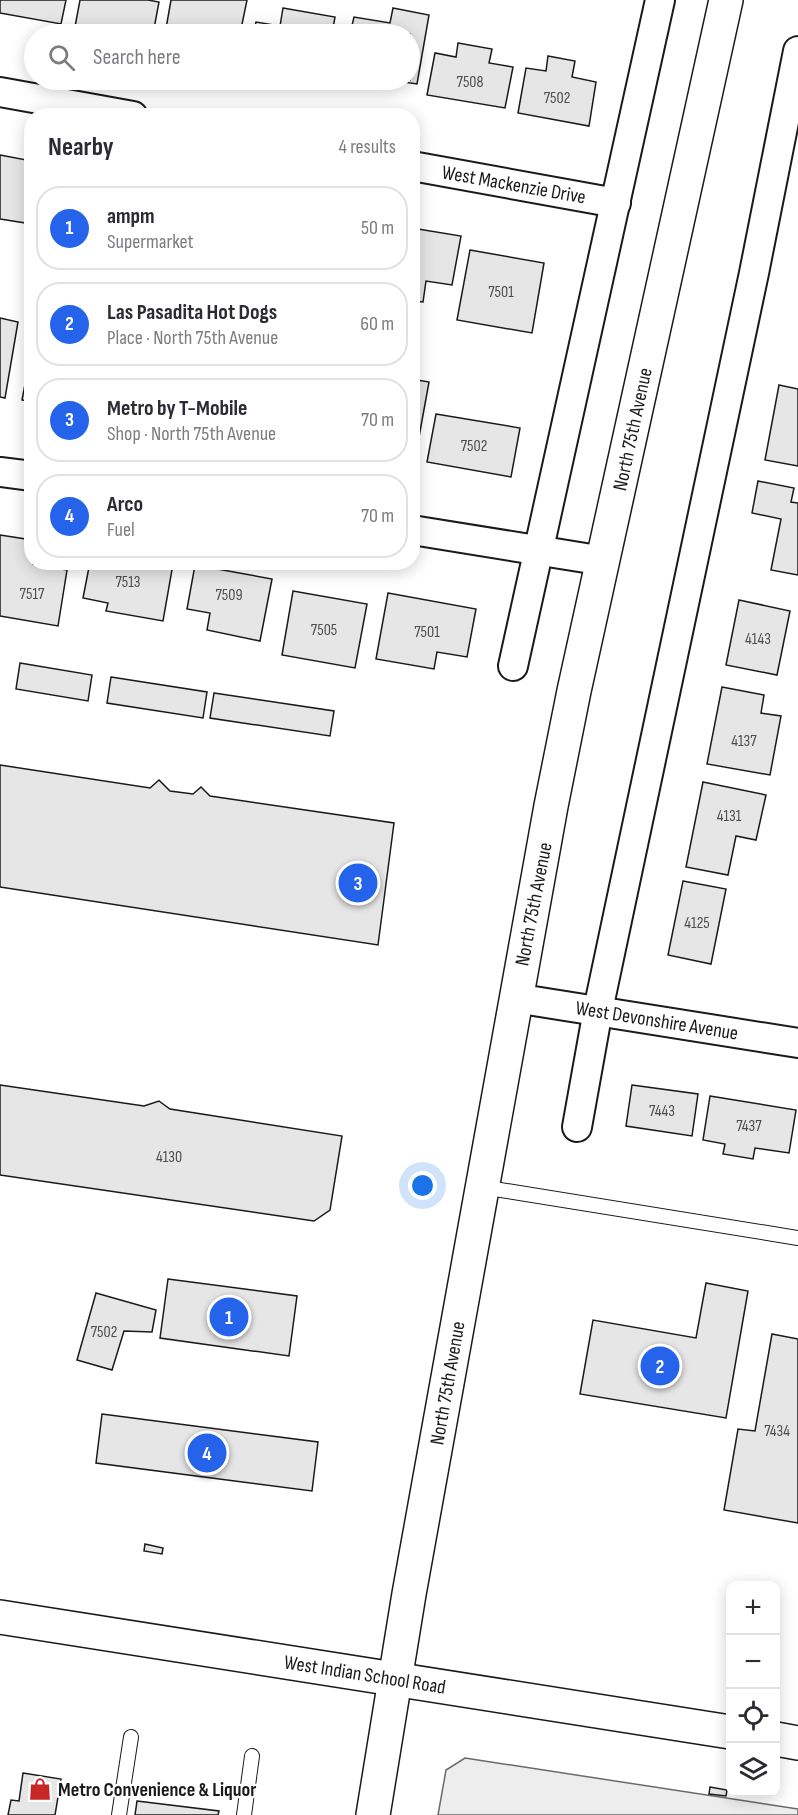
<!DOCTYPE html>
<html lang="en">
<head>
<meta charset="utf-8">
<style>
	:root { --surface:#fff; --page:#f2f2f3; --text:#2b2b33; --muted:#7c7c81; --line:#e1e1e2; --accent:#2563eb }
	body { margin:0; font-family:"Sofia Sans Condensed",sans-serif; background:var(--page); color:var(--text) }
	.controls { position:absolute; right:18px; bottom:18px; display:grid; overflow:hidden; border-radius:12px; box-shadow:0 3px 15px #0003 }
	.controls button { width:54px; height:54px; display:grid; place-items:center; padding:0; border:0; border-bottom:2px solid var(--line); background:var(--surface); color:var(--text); font:30px sans-serif }
	.you { position:absolute; left:423px; top:1186px; width:21px; height:21px; margin:-15px; border:4px solid #fff; border-radius:50%; background:#1a73e8; box-shadow:0 0 0 9px #1a73e833 }
	.badge { display:grid; place-items:center; width:39px; height:39px; border-radius:50%; background:var(--accent); color:#fff; font-size:20px; font-weight:700 }
	.pin { position:absolute; translate:-50% -50%; border:3px solid #fff; box-shadow:0 2px 6px #0006 }
	.list { margin:0; padding:0; list-style:none }
	h2 { display:flex; justify-content:space-between; align-items:center; height:78px; margin:0; padding:0 24px; font-size:26px }
	h2 small { font-size:20px; font-weight:400; color:var(--muted) }
	.list li { display:grid; grid-template-columns:39px 1fr auto; gap:18px; align-items:center; box-sizing:border-box; height:84px; margin:0 12px 12px; padding:0 12px; border:2px solid var(--line); border-radius:24px }
	.list b { display:block; font-size:22px; white-space:nowrap }
	.list p { margin:0; font-size:20px; white-space:nowrap; color:var(--muted) }
	.list em { font-size:20px; font-style:normal; color:var(--muted) }
	.icon { flex:none; width:33px; height:33px; fill:none; stroke:currentColor; stroke-width:2; stroke-linecap:round; stroke-linejoin:round }
	.map { position:relative; flex:none; width:798px; height:1815px; overflow:hidden }
	.search { position:absolute; background:var(--surface); box-shadow:0 3px 15px #0003; left:24px; top:24px; width:396px; height:66px; display:flex; align-items:center; gap:15px; box-sizing:border-box; padding:0 21px; border-radius:33px; color:var(--muted); font-size:22px }
	.panel { position:absolute; background:var(--surface); box-shadow:0 3px 15px #0003; left:24px; top:108px; width:396px; height:462px; border-radius:24px }
	.map>svg:first-child { display:block }
	.built { fill:#ededed; stroke:#6a6a6a; stroke-width:1.5 }
	.building { fill:#e6e6e6; stroke:#1a1a1a; stroke-width:1.5 }
	.lines { fill:none; stroke-linecap:round; stroke-linejoin:round }
	.lane-casing { stroke:#1a1a1a; stroke-width:16 }
	.street-casing { stroke:#1a1a1a; stroke-width:32 }
	.secondary-casing { stroke:#1a1a1a; stroke-width:36 }
	.lane { stroke:#fff; stroke-width:14 }
	.street { stroke:#fff; stroke-width:28 }
	.secondary { stroke:#fff; stroke-width:33 }
	.labels { text-anchor:middle; stroke-width:4.5; stroke-linejoin:round; paint-order:stroke }
	.number-label { font-size:16px; fill:#4d4d4d }
	.street-label { font-size:20px; fill:#1a1a1a; stroke:#fff }
	.poi-label { font-size:20px; font-weight:bold; fill:#1a1a1a; stroke:#fff; text-anchor:start }
</style>
</head>
<body>
<div class="map">
<svg width="798" height="1815" viewBox="0 0 798 1815">
	<rect width="100%" height="100%" fill="#fff"/>
	<path class="built" d="M465 1758 798 1809V1815H438L446 1770Z"/>
	<g class="building">
		<path d="M0 0H66L61 24 0 13Z"/>
		<path d="M80 0H148L159 2 153 34H87L74 32Z"/>
		<path d="M171 0H247L240 34H165Z"/>
		<path d="M283 8 335 17 332 34H253L256 22 280 26Z"/>
		<path d="M393 8 429 15 417 84 390 80H410V34H350L354 17 390 23Z"/>
		<path d="M458 43 492 49 489 63 513 67 505 108 427 95 435 53 456 57Z"/>
		<path d="M548 56 575 61 572 77 596 82 589 126 518 113 526 68 546 71Z"/>
		<path d="M0 155 32 161V224L0 219Z"/>
		<path d="M412 228 461 236 452 285 426 281 423 302 412 301Z"/>
		<path d="M470 250 544 263 532 333 457 320Z"/>
		<path d="M0 318 18 322 5 398 0 397Z"/>
		<path d="M32 348V402L22 400Z"/>
		<path d="M412 379 429 382 415 459 412 458Z"/>
		<path d="M779 385 798 389V466L765 460Z"/>
		<path d="M436 414 520 428 511 477 427 462Z"/>
		<path d="M758 481 794 488 791 502 798 503V575L771 570 781 519 752 513Z"/>
		<path d="M0 535 32 540 33 564 67 570 58 626 0 616Z"/>
		<path d="M90 562 173 564 163 621 106 611 108 603 83 598Z"/>
		<path d="M195 565 272 579 260 641 207 630 210 613 187 609Z"/>
		<path d="M293 591 367 604 355 668 282 655Z"/>
		<path d="M388 593 476 609 467 657 437 652 434 669 376 659Z"/>
		<path d="M739 600 790 611 777 675 726 665Z"/>
		<path d="M20 663 92 675 88 701 16 689Z"/>
		<path d="M111 677 207 692 203 718 107 703Z"/>
		<path d="M722 687 764 695 761 713 781 716 770 775 707 764Z"/>
		<path d="M214 693 334 711 330 736 210 718Z"/>
		<path d="M0 765 150 788 159 780 170 791 193 794 201 787 210 796 394 823 378 945 0 887Z"/>
		<path d="M703 782 766 795 756 840 736 836 728 875 686 867Z"/>
		<path d="M683 881 726 889 711 964 668 955Z"/>
		<path d="M0 1085 144 1106 159 1101 170 1109 342 1136 330 1210 314 1221 0 1175Z"/>
		<path d="M632 1085 698 1094 692 1136 626 1126Z"/>
		<path d="M710 1096 796 1110 789 1153 755 1148 753 1159 723 1154 725 1144 703 1140Z"/>
		<path d="M168 1279 297 1296 289 1356 160 1338Z"/>
		<path d="M706 1283 748 1291 726 1418 580 1394 593 1320 696 1338Z"/>
		<path d="M96 1293 156 1310 152 1332 124 1331 112 1370 77 1360Z"/>
		<path d="M772 1334 798 1339V1523L724 1510 738 1429 755 1431Z"/>
		<path d="M102 1414 318 1442 312 1491 96 1463Z"/>
		<path d="M145 1544 163 1548 162 1554 144 1551Z"/>
		<path d="M23 1773 61 1779 55 1815H8L11 1800 19 1801Z"/>
		<path d="M710 1787 727 1790 726 1796 709 1794Z"/>
		<path d="M137 1801 219 1811 218 1815H135Z"/>
	</g>
	<g class="lines">
		<g class="lane-casing">
			<g id="lane">
				<path d="M482 1187 798 1238"/>
				<path d="M119 1815 131 1737"/>
				<path d="M244 1815 252 1756"/>
			</g>
		</g>
		<g class="street-casing">
			<g id="street">
				<path d="M0 92 133 116"/>
				<path d="M412 166 616 203"/>
				<path d="M0 472 32 476"/>
				<path d="M412 530 604 561"/>
				<path d="M513 666 660 0"/>
				<path d="M515 998 798 1043"/>
				<path d="M577 1127 598 1010 754 273 798 51"/>
			</g>
		</g>
		<g class="secondary-casing">
			<g id="secondary">
				<path d="M0 1617 730 1732"/>
				<path d="M776 1739 798 1743"/>
				<path d="M373 1815 409 1594 551 806 574 691 726 0"/>
			</g>
		</g>
		<use href="#lane" class="lane"/>
		<use href="#street" class="street"/>
		<use href="#secondary" class="secondary"/>
	</g>
	<defs>
		<g id="shop-bare" transform="scale(1.8)"><path d="M-5-2.5h2.3a2.7 3.5 0 0 1 5.4 0H5L5.5 6h-11ZM-1.5-2.5h3a1.5 2.3 0 0 0-3 0Z" fill="#c62828" stroke="#fff" stroke-width="2.5" paint-order="stroke"/></g>
	</defs>
	<g fill-rule="evenodd">
		<use href="#shop-bare" x="40" y="1789"/>
	</g>
	<g class="labels">
		<g class="number-label">
			<text x="470" y="87">7508</text>
			<text x="557" y="103">7502</text>
			<text x="501" y="297">7501</text>
			<text x="474" y="451">7502</text>
			<text x="128" y="587">7513</text>
			<text x="32" y="599">7517</text>
			<text x="229" y="600">7509</text>
			<text x="324" y="635">7505</text>
			<text x="427" y="637">7501</text>
			<text x="758" y="644">4143</text>
			<text x="744" y="746">4137</text>
			<text x="729" y="821">4131</text>
			<text x="697" y="928">4125</text>
			<text x="662" y="1116">7443</text>
			<text x="749" y="1131">7437</text>
			<text x="169" y="1162">4130</text>
			<text x="104" y="1337">7502</text>
			<text x="777" y="1436">7434</text>
		</g>
		<g class="street-label">
			<text transform="translate(514 184) rotate(10)" y="7">West Mackenzie Drive</text>
			<text transform="translate(632 429) rotate(-78)" y="7">North 75th Avenue</text>
			<text transform="translate(533 904) rotate(-79)" y="7">North 75th Avenue</text>
			<text transform="translate(657 1020) rotate(9)" y="7">West Devonshire Avenue</text>
			<text transform="translate(447 1383) rotate(-80)" y="7">North 75th Avenue</text>
			<text transform="translate(365 1674) rotate(9)" y="7">West Indian School Road</text>
		</g>
		<g class="poi-label">
			<text x="58" y="1796">Metro Convenience &amp; Liquor</text>
		</g>
	</g>
</svg>
<div class="controls">
<button>+</button>
<button>−</button>
<button><svg class="icon" aria-label="locate" viewBox="0 0 24 24"><circle cx="12" cy="12" r="6"/><path d="M12 2v4M12 18v4M2 12h4M18 12h4"/></svg></button>
<button><svg class="icon" aria-label="layers" viewBox="0 0 24 24"><path d="M12 4l9 5-9 5-9-5zM3 14l9 5 9-5"/></svg></button>
</div>
<div class="you"></div>
<div class="pin badge" style="left:229px;top:1317px">1</div>
<div class="pin badge" style="left:660px;top:1366px">2</div>
<div class="pin badge" style="left:358px;top:883px">3</div>
<div class="pin badge" style="left:207px;top:1453px">4</div>
<div class="search"><svg class="icon" aria-label="search" viewBox="0 0 24 24"><circle cx="10" cy="10" r="6"/><path d="M15 15l6 6"/></svg>Search here</div>
<section class="panel">
<h2>Nearby<small>4 results</small></h2>
<ul class="list">
<li><span class="badge">1</span><div><b>ampm</b><p>Supermarket</p></div><em>50 m</em></li>
<li><span class="badge">2</span><div><b>Las Pasadita Hot Dogs</b><p>Place · North 75th Avenue</p></div><em>60 m</em></li>
<li><span class="badge">3</span><div><b>Metro by T-Mobile</b><p>Shop · North 75th Avenue</p></div><em>70 m</em></li>
<li><span class="badge">4</span><div><b>Arco</b><p>Fuel</p></div><em>70 m</em></li>
</ul>
</section>
</div>
</body>
</html>
